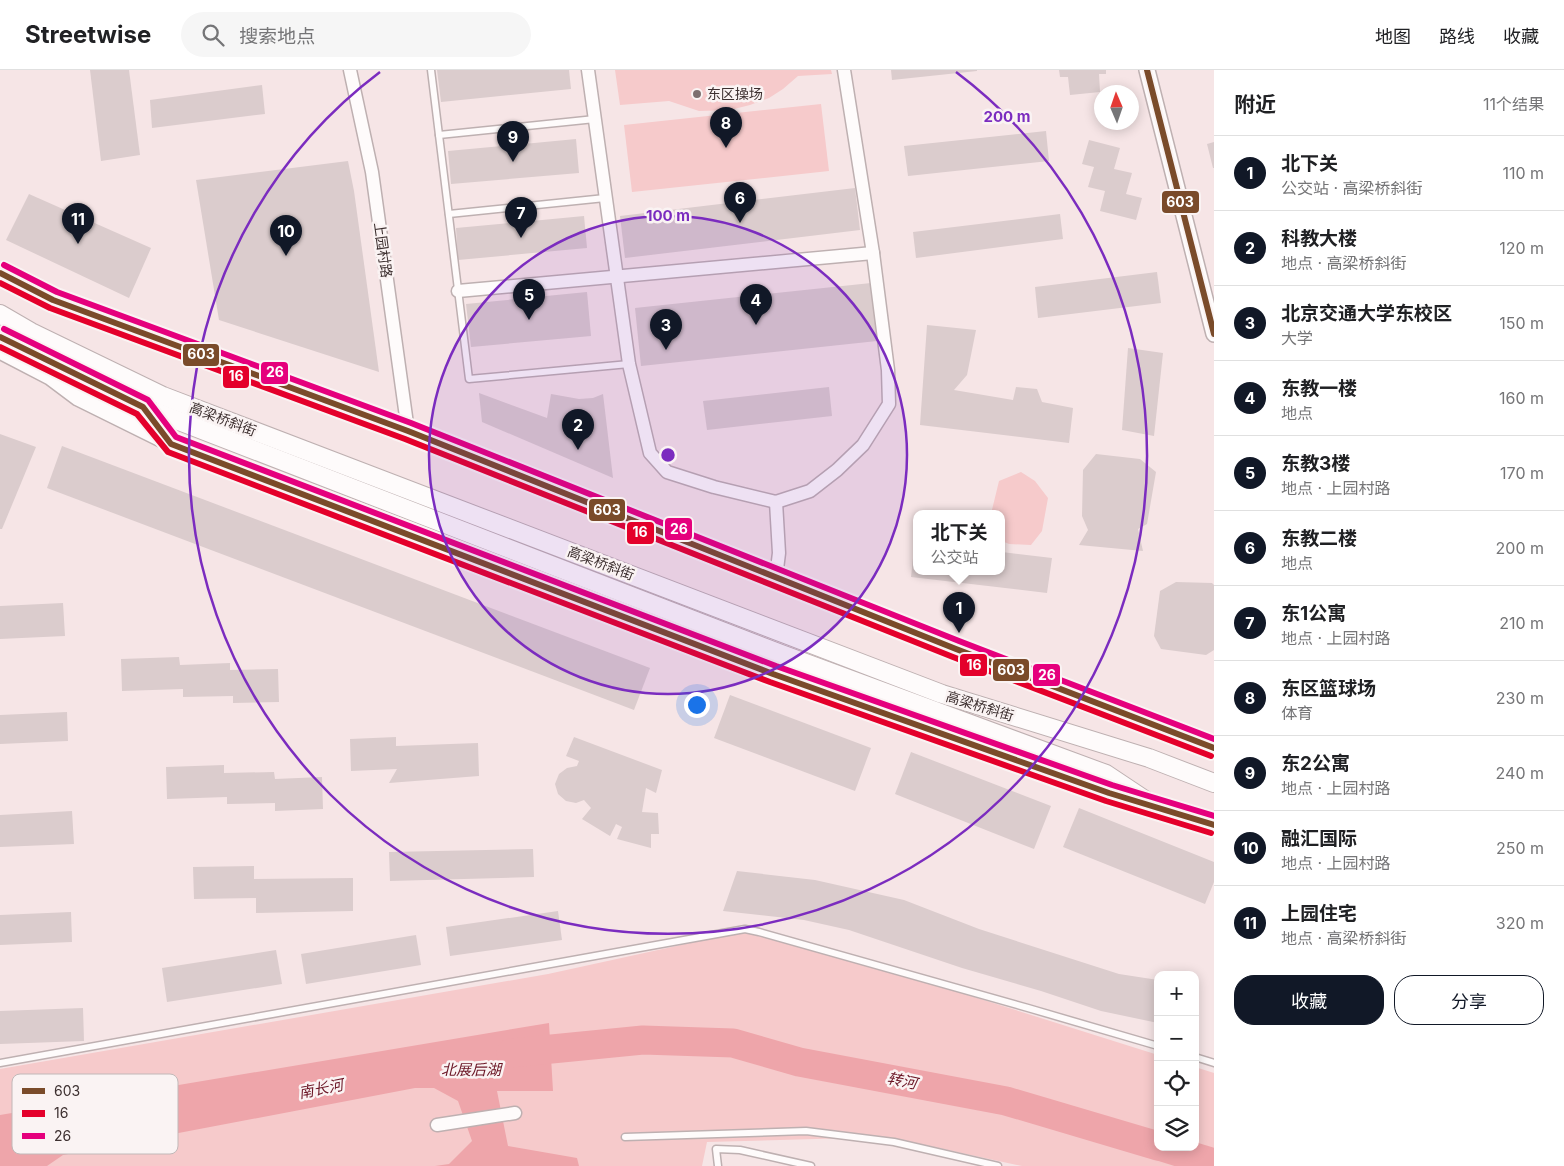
<!DOCTYPE html>
<html lang="zh">
<head>
<meta charset="utf-8">
<style>
	:root { --surface:#fff; --page:#f6f6f6; --text:#202124; --muted:#757577; --line:#e0e0e0; --accent:#111827 }
	body { margin:0; font-family:Inter,"Noto Sans SC",sans-serif; background:var(--page); color:var(--text) }
	.controls { position:absolute; right:15px; bottom:15px; display:grid; overflow:hidden; border-radius:10px; box-shadow:0 2px 12px #0003 }
	.controls button { width:45px; height:45px; display:grid; place-items:center; padding:0; border:0; border-bottom:1px solid var(--line); background:var(--surface); color:var(--text); font:25px sans-serif }
	.compass { position:absolute; left:1094px; top:15px; width:45px; height:45px; border-radius:50%; background:var(--surface); box-shadow:0 2px 12px #0003; rotate:358deg }
	.you { position:absolute; left:696px; top:634px; width:18px; height:18px; margin:-12px; border:4px solid #fff; border-radius:50%; background:#1a73e8; box-shadow:0 0 0 8px #1a73e833 }
	.badge { display:grid; place-items:center; width:32px; height:32px; border-radius:50%; background:var(--accent); color:#fff; font-size:16px; font-weight:700 }
	.pin { position:absolute; translate:-50% -41px; filter:drop-shadow(0 1px 2px #0008) }
	.pin::after { content:''; position:absolute; top:26px; width:18px; height:15px; background:inherit; clip-path:polygon(0 0,100% 0,50% 100%) }
	.popup { position:absolute; left:913px; top:440px; width:92px; height:65px; box-sizing:border-box; display:grid; place-content:center; border-radius:10px; background:var(--surface); filter:drop-shadow(0 1px 4px #0005); font-size:16px; white-space:nowrap; color:var(--muted) }
	.popup b { font-size:19px; color:var(--text) }
	.popup::after { content:''; position:absolute; left:50%; top:100%; margin-left:-10px; border:10px solid transparent; border-top-color:var(--surface) }
	.list { margin:0; padding:0; list-style:none }
	h2 { display:flex; justify-content:space-between; align-items:center; height:65px; margin:0; padding:0 20px; font-size:21px }
	h2 small { font-size:16px; font-weight:400; color:var(--muted) }
	.list li { display:grid; grid-template-columns:32px 1fr auto; gap:15px; align-items:center; box-sizing:border-box; height:75px; padding:0 20px; border-top:1px solid var(--line) }
	.list b { display:block; font-size:19px; white-space:nowrap }
	.list p { margin:0; font-size:16px; white-space:nowrap; color:var(--muted) }
	.list em { font-size:16px; font-style:normal; color:var(--muted) }
	.actions { display:flex; gap:10px; padding:15px 20px }
	.actions a { flex:1; padding:11px 0; border:1px solid var(--accent); border-radius:20px; text-align:center; font-size:18px; color:var(--accent) }
	.actions .main { background:var(--accent); color:#fff }
	.icon { flex:none; width:28px; height:28px; fill:none; stroke:currentColor; stroke-width:2; stroke-linecap:round; stroke-linejoin:round }
	.map { position:relative; flex:none; width:1214px; height:1096px; overflow:hidden }
	header { display:flex; align-items:center; gap:30px; box-sizing:border-box; height:70px; padding:0 25px; background:var(--surface); border-bottom:1px solid var(--line) }
	header strong { font-size:24px }
	nav { display:flex; gap:28px; margin-inline-start:auto; font-size:18px }
	.search { width:350px; height:45px; background:var(--page); display:flex; align-items:center; gap:12px; box-sizing:border-box; padding:0 18px; border-radius:28px; color:var(--muted); font-size:19px }
	main { display:flex }
	aside { flex:1; background:var(--surface) }
	.map>svg:first-child { display:block }
	.green { fill:#f6cacb }
	.water { fill:#eea5aa }
	.lines { fill:none; stroke-linecap:round; stroke-linejoin:round }
	.river { stroke:#eea5aa; stroke-width:29 }
	.building { fill:#dbcccd }
	.service-casing { stroke:#beb0b1; stroke-width:9 }
	.minor-casing { stroke:#beb0b1; stroke-width:15 }
	.tertiary-casing { stroke:#beb0b1; stroke-width:18 }
	.secondary-casing { stroke:#beb0b1; stroke-width:20 }
	.service { stroke:#fefbfb; stroke-width:6 }
	.minor { stroke:#fefbfb; stroke-width:12 }
	.tertiary { stroke:#fefbfb; stroke-width:15 }
	.secondary { stroke:#fefbfb; stroke-width:18 }
	.bus-1-casing { stroke:#faf3f3; stroke-width:10 }
	.bus-2-casing { stroke:#faf3f3; stroke-width:10 }
	.bus-3-casing { stroke:#faf3f3; stroke-width:10 }
	.bus-1 { stroke:#7a4b2a; stroke-width:6 }
	.bus-2 { stroke:#e4002b; stroke-width:6 }
	.bus-3 { stroke:#e5007d; stroke-width:6 }
	.ring { fill:none; stroke:#7b2cbf; stroke-width:2.5 }
	.poi-dot { fill:#7d6f6f; stroke:#faf3f3; stroke-width:2 }
	.labels { text-anchor:middle; stroke-width:5; stroke-linejoin:round; paint-order:stroke }
	.poi-label { font-size:14px; fill:#3c2f2f; stroke:#faf3f3; text-anchor:start }
	.street-label { font-size:14px; fill:#3c2f2f; stroke:#faf3f3 }
	.water-label { font-size:15px; font-style:italic; fill:#6a1424; stroke:#faf3f3 }
	.key { fill:#faf3f3; stroke:#c1b8b8; stroke-width:1 }
	.key-label { font-size:14px; fill:#3c2f2f }
	.centre { fill:#7b2cbf; stroke:#faf3f3; stroke-width:2.5 }
	.ring-label { font-size:15px; text-anchor:middle; font-weight:bold; fill:#7b2cbf; stroke:#faf3f3; stroke-width:5; stroke-linejoin:round; paint-order:stroke }
	.line-badge { stroke:#faf3f3; stroke-width:2 }
	.badge-label { font-size:14px; text-anchor:middle; font-weight:bold; fill:#fff }
</style>
</head>
<body>
<header>
<strong>Streetwise</strong>
<div class="search"><svg class="icon" aria-label="search" viewBox="0 0 24 24"><circle cx="10" cy="10" r="6"/><path d="M15 15l6 6"/></svg>搜索地点</div>
<nav><a>地图</a><a>路线</a><a>收藏</a></nav>
</header>
<main>
<div class="map">
<svg width="1214" height="1096" viewBox="0 0 1214 1096">
	<rect width="100%" height="100%" fill="#f6e5e6"/>
	<g class="green">
		<path d="M615 0H831L832 4 798 6 783 19 769 28 750 35 730 40 699 41 669 31 620 35Z"/>
		<path d="M821 34 829 101 632 122 624 55Z"/>
		<path d="M1021 402 1035 411 1048 428 1042 461 1031 475 1009 474 1002 471V444H991L999 411Z"/>
		<path d="M745 861 898 903 1158 985V1077H1195V997L1214 1003V1096H1022L888 1067 707 1072 702 1096H0V999L548 904Z"/>
	</g>
	<path class="water" d="M549 953 553 1021H497L508 1076 577 1088 579 1096H435L449 1094 472 1071 458 1031 434 1018H415L63 1085 47 1096H0V1045Z"/>
	<g class="lines">
		<g class="river">
			<path d="M511 983 643 970 733 973 799 992 1006 1031 1158 1076"/>
			<path d="M1162 1077 1214 1093"/>
		</g>
	</g>
	<g class="building">
		<path d="M90 0H129L140 85 101 91Z"/>
		<path d="M437 0H569L571 19 441 32Z"/>
		<path d="M891 0H977V1L892 10Z"/>
		<path d="M1059 0H1106V4H1099L1100 22 1070 25 1068 7H1060Z"/>
		<path d="M262 15 265 44 152 58 150 30Z"/>
		<path d="M1046 61 1049 91 908 106 904 76Z"/>
		<path d="M576 69 579 103 451 114 448 81Z"/>
		<path d="M1089 70 1120 78 1114 99 1132 103 1126 124 1142 128 1136 150 1100 141 1105 121 1088 117 1094 97 1082 94Z"/>
		<path d="M1214 72V98H1213L1207 74Z"/>
		<path d="M348 91 354 121 379 302 219 250 196 110Z"/>
		<path d="M855 118 860 160 625 188 620 146Z"/>
		<path d="M29 124 151 178 129 228 6 170Z"/>
		<path d="M1060 144 1063 169 916 188 913 162Z"/>
		<path d="M584 146 587 178 458 190 456 158Z"/>
		<path d="M1157 202 1161 233 1038 248 1035 217Z"/>
		<path d="M871 213 877 271 641 296 635 238Z"/>
		<path d="M587 222 591 266 471 277 466 234Z"/>
		<path d="M927 255 976 260 967 305 954 320 1013 330 1016 317 1037 319 1042 332 1073 338 1069 373 920 355Z"/>
		<path d="M1128 278 1163 283 1154 366 1122 360Z"/>
		<path d="M829 317 832 346 707 360 703 331Z"/>
		<path d="M479 323 547 348 551 324 579 329 593 328 603 324 613 408 482 352Z"/>
		<path d="M0 364 36 377 2 459H0Z"/>
		<path d="M62 376 650 598 634 640 47 418Z"/>
		<path d="M1096 384 1140 389 1156 402 1147 454 1138 459 1143 481 1079 475 1088 460 1082 446 1083 400Z"/>
		<path d="M915 469 916 502H1002V482L1052 488 1047 523 911 507Z"/>
		<path d="M1176 512 1212 513 1214 515V580L1206 585 1161 579 1154 566 1160 521Z"/>
		<path d="M63 533 65 566 0 569V536Z"/>
		<path d="M179 587 180 595 230 593V600L278 599 279 632 233 633V626L183 627V619L122 621 121 589Z"/>
		<path d="M730 625 871 678 855 721 714 668Z"/>
		<path d="M67 642 68 671 0 674V645Z"/>
		<path d="M396 667V676L478 673 479 706 389 713 397 699 351 701 350 669Z"/>
		<path d="M574 667 662 700 656 723 646 718 642 742 658 743 659 764H651V778L617 769 622 757 616 754 610 766 582 749 591 738 584 730 576 733 566 731 558 724 555 714 559 704 567 698 577 696 579 691 566 686Z"/>
		<path d="M911 682 1051 736 1034 779 895 724Z"/>
		<path d="M224 695V703L274 702 275 709 322 707 323 739 275 741V733L227 734V727L167 729 166 697Z"/>
		<path d="M1079 738 1214 792V812L1205 834 1063 777Z"/>
		<path d="M72 741 74 774 0 777V745Z"/>
		<path d="M533 779 534 807 390 811 389 782Z"/>
		<path d="M254 796V809L353 808V841L256 843V828L194 829 193 797Z"/>
		<path d="M737 801 815 810 904 830 979 859 1119 904 1158 910V953L1101 941 1041 921 962 898 849 860 804 850 723 841Z"/>
		<path d="M558 841 562 870 450 886 446 857Z"/>
		<path d="M71 842 72 872 0 875V845Z"/>
		<path d="M416 865 421 895 306 914 301 884Z"/>
		<path d="M276 880 282 914 167 932 162 898Z"/>
		<path d="M83 938 84 971 0 974V941Z"/>
	</g>
	<g class="lines">
		<g class="service-casing">
			<g id="service">
				<path d="M431 0 469 309 629 294"/>
				<path d="M439 65 595 49"/>
				<path d="M449 144 605 128"/>
				<path d="M1195 987 1214 993"/>
				<path d="M0 993 745 859 759 862 1028 938 1158 976"/>
				<path d="M625 1067 806 1061 894 1072 998 1096"/>
				<path d="M718 1096 716 1079 740 1080 811 1096"/>
			</g>
		</g>
		<g class="minor-casing">
			<g id="minor">
				<path d="M350 0 372 102 408 361"/>
				<path d="M588 0 629 294 650 383 667 402 714 417 776 432 810 421 837 400 863 375 889 334 888 300 873 183 844 0"/>
				<path d="M458 221 873 183"/>
				<path d="M776 507 779 483 776 432"/>
				<path d="M437 1055 515 1043"/>
			</g>
		</g>
		<g class="tertiary-casing">
			<g id="tertiary">
				<path d="M1147 0 1214 264"/>
				<path d="M0 203 53 230 408 361 956 579 1214 678"/>
				<path d="M0 281 50 307 78 328 171 374 773 604 1109 723 1145 733"/>
			</g>
		</g>
		<g class="secondary-casing">
			<g id="secondary">
				<path d="M0 244 31 262 163 326 942 624 1149 688 1214 713"/>
				<path d="M0 267 143 337 781 584 1106 704 1154 736 1214 755"/>
			</g>
		</g>
		<use href="#service" class="service"/>
		<use href="#minor" class="minor"/>
		<use href="#tertiary" class="tertiary"/>
		<use href="#secondary" class="secondary"/>
		<g class="bus-1-casing">
			<g id="bus-1">
				<path d="M1147 0 1214 264"/>
				<path d="M0 203 53 230 408 361 956 579 1214 678"/>
				<path d="M0 267 143 337 171 374 773 604 1109 723 1214 755"/>
			</g>
		</g>
		<g class="bus-2-casing">
			<g id="bus-2">
				<path d="M0 213 50 238 405 369 953 587 1211 686"/>
				<path d="M0 277 137 344 168 382 770 612 1106 731 1211 763"/>
			</g>
		</g>
		<g class="bus-3-casing">
			<g id="bus-3">
				<path d="M4 195 57 222 411 353 959 571 1214 669"/>
				<path d="M4 259 148 330 176 367 776 596 1112 715 1214 746"/>
			</g>
		</g>
		<use href="#bus-1" class="bus-1"/>
		<use href="#bus-2" class="bus-2"/>
		<use href="#bus-3" class="bus-3"/>
	</g>
	<circle cx="668" cy="385" r="239" fill="#7b2cbf" fill-opacity=".12"/>
	<g class="ring">
		<circle cx="668" cy="385" r="239"/>
		<path d="M956 2A479 479 0 1 1 380 2"/>
	</g>
	<circle class="poi-dot" cx="697" cy="24" r="5"/>
	<g class="labels">
		<g class="poi-label">
			<text x="707" y="29">东区操场</text>
		</g>
		<g class="street-label">
			<text transform="translate(383 180) rotate(82)" y="5">上园村路</text>
			<text transform="translate(223 349) rotate(21)" y="5">高梁桥斜街</text>
			<text transform="translate(601 493) rotate(21)" y="5">高梁桥斜街</text>
			<text transform="translate(980 636) rotate(17)" y="5">高梁桥斜街</text>
		</g>
		<g class="water-label">
			<text x="471" y="1005">北展后湖</text>
			<text transform="translate(902 1011) rotate(11)" y="5">转河</text>
			<text transform="translate(321 1019) rotate(-11)" y="5">南长河</text>
		</g>
	</g>
	<rect x="12" y="1004" width="166" height="80" rx="8" class="key"/>
	<rect x="22" y="1018" width="23" height="6" fill="#7a4b2a"/>
	<rect x="22" y="1040" width="23" height="7" fill="#e4002b"/>
	<rect x="22" y="1063" width="23" height="6" fill="#e5007d"/>
	<g class="key-label">
		<text x="54" y="1026">603</text>
		<text x="54" y="1048">16</text>
		<text x="54" y="1071">26</text>
	</g>
	<circle cx="668" cy="385" r="8" class="centre"/>
	<g class="ring-label">
		<text x="1007" y="52">200 m</text>
		<text x="668" y="151">100 m</text>
	</g>
	<g class="line-badge">
		<rect x="1161" y="120" width="39" height="24" rx="5" fill="#7a4b2a"/>
		<rect x="182" y="273" width="38" height="24" rx="5" fill="#7a4b2a"/>
		<rect x="260" y="291" width="29" height="24" rx="5" fill="#e5007d"/>
		<rect x="222" y="295" width="28" height="24" rx="5" fill="#e4002b"/>
		<rect x="588" y="428" width="38" height="24" rx="5" fill="#7a4b2a"/>
		<rect x="664" y="447" width="29" height="24" rx="5" fill="#e5007d"/>
		<rect x="626" y="451" width="29" height="24" rx="5" fill="#e4002b"/>
		<rect x="959" y="583" width="29" height="24" rx="5" fill="#e4002b"/>
		<rect x="992" y="588" width="38" height="24" rx="5" fill="#7a4b2a"/>
		<rect x="1032" y="593" width="29" height="24" rx="5" fill="#e5007d"/>
	</g>
	<g class="badge-label">
		<text x="1180" y="137">603</text>
		<text x="201" y="289">603</text>
		<text x="275" y="307">26</text>
		<text x="236" y="311">16</text>
		<text x="607" y="445">603</text>
		<text x="679" y="464">26</text>
		<text x="640" y="467">16</text>
		<text x="974" y="600">16</text>
		<text x="1011" y="605">603</text>
		<text x="1047" y="610">26</text>
	</g>
</svg>
<div class="controls">
<button>+</button>
<button>−</button>
<button><svg class="icon" aria-label="locate" viewBox="0 0 24 24"><circle cx="12" cy="12" r="6"/><path d="M12 2v4M12 18v4M2 12h4M18 12h4"/></svg></button>
<button><svg class="icon" aria-label="layers" viewBox="0 0 24 24"><path d="M12 4l9 5-9 5-9-5zM3 14l9 5 9-5"/></svg></button>
</div>
<svg class="compass" viewBox="-18 -18 36 36"><path d="M0-13l5 13h-10z" fill="#e53935"/><path d="M0 13l5-13h-10z" fill="#757577"/></svg>
<div class="you"></div>
<div class="pin badge" style="left:959px;top:563px">1</div>
<div class="popup"><b>北下关</b>公交站</div>
<div class="pin badge" style="left:578px;top:380px">2</div>
<div class="pin badge" style="left:666px;top:280px">3</div>
<div class="pin badge" style="left:756px;top:255px">4</div>
<div class="pin badge" style="left:529px;top:250px">5</div>
<div class="pin badge" style="left:740px;top:153px">6</div>
<div class="pin badge" style="left:521px;top:168px">7</div>
<div class="pin badge" style="left:726px;top:78px">8</div>
<div class="pin badge" style="left:513px;top:92px">9</div>
<div class="pin badge" style="left:286px;top:186px">10</div>
<div class="pin badge" style="left:78px;top:174px">11</div>
</div>
<aside>
<h2>附近<small>11个结果</small></h2>
<ul class="list">
<li><span class="badge">1</span><div><b>北下关</b><p>公交站 · 高梁桥斜街</p></div><em>110 m</em></li>
<li><span class="badge">2</span><div><b>科教大楼</b><p>地点 · 高梁桥斜街</p></div><em>120 m</em></li>
<li><span class="badge">3</span><div><b>北京交通大学东校区</b><p>大学</p></div><em>150 m</em></li>
<li><span class="badge">4</span><div><b>东教一楼</b><p>地点</p></div><em>160 m</em></li>
<li><span class="badge">5</span><div><b>东教3楼</b><p>地点 · 上园村路</p></div><em>170 m</em></li>
<li><span class="badge">6</span><div><b>东教二楼</b><p>地点</p></div><em>200 m</em></li>
<li><span class="badge">7</span><div><b>东1公寓</b><p>地点 · 上园村路</p></div><em>210 m</em></li>
<li><span class="badge">8</span><div><b>东区篮球场</b><p>体育</p></div><em>230 m</em></li>
<li><span class="badge">9</span><div><b>东2公寓</b><p>地点 · 上园村路</p></div><em>240 m</em></li>
<li><span class="badge">10</span><div><b>融汇国际</b><p>地点 · 上园村路</p></div><em>250 m</em></li>
<li><span class="badge">11</span><div><b>上园住宅</b><p>地点 · 高梁桥斜街</p></div><em>320 m</em></li>
</ul>
<div class="actions"><a class="main">收藏</a><a>分享</a></div>
</aside>
</main>
</body>
</html>
